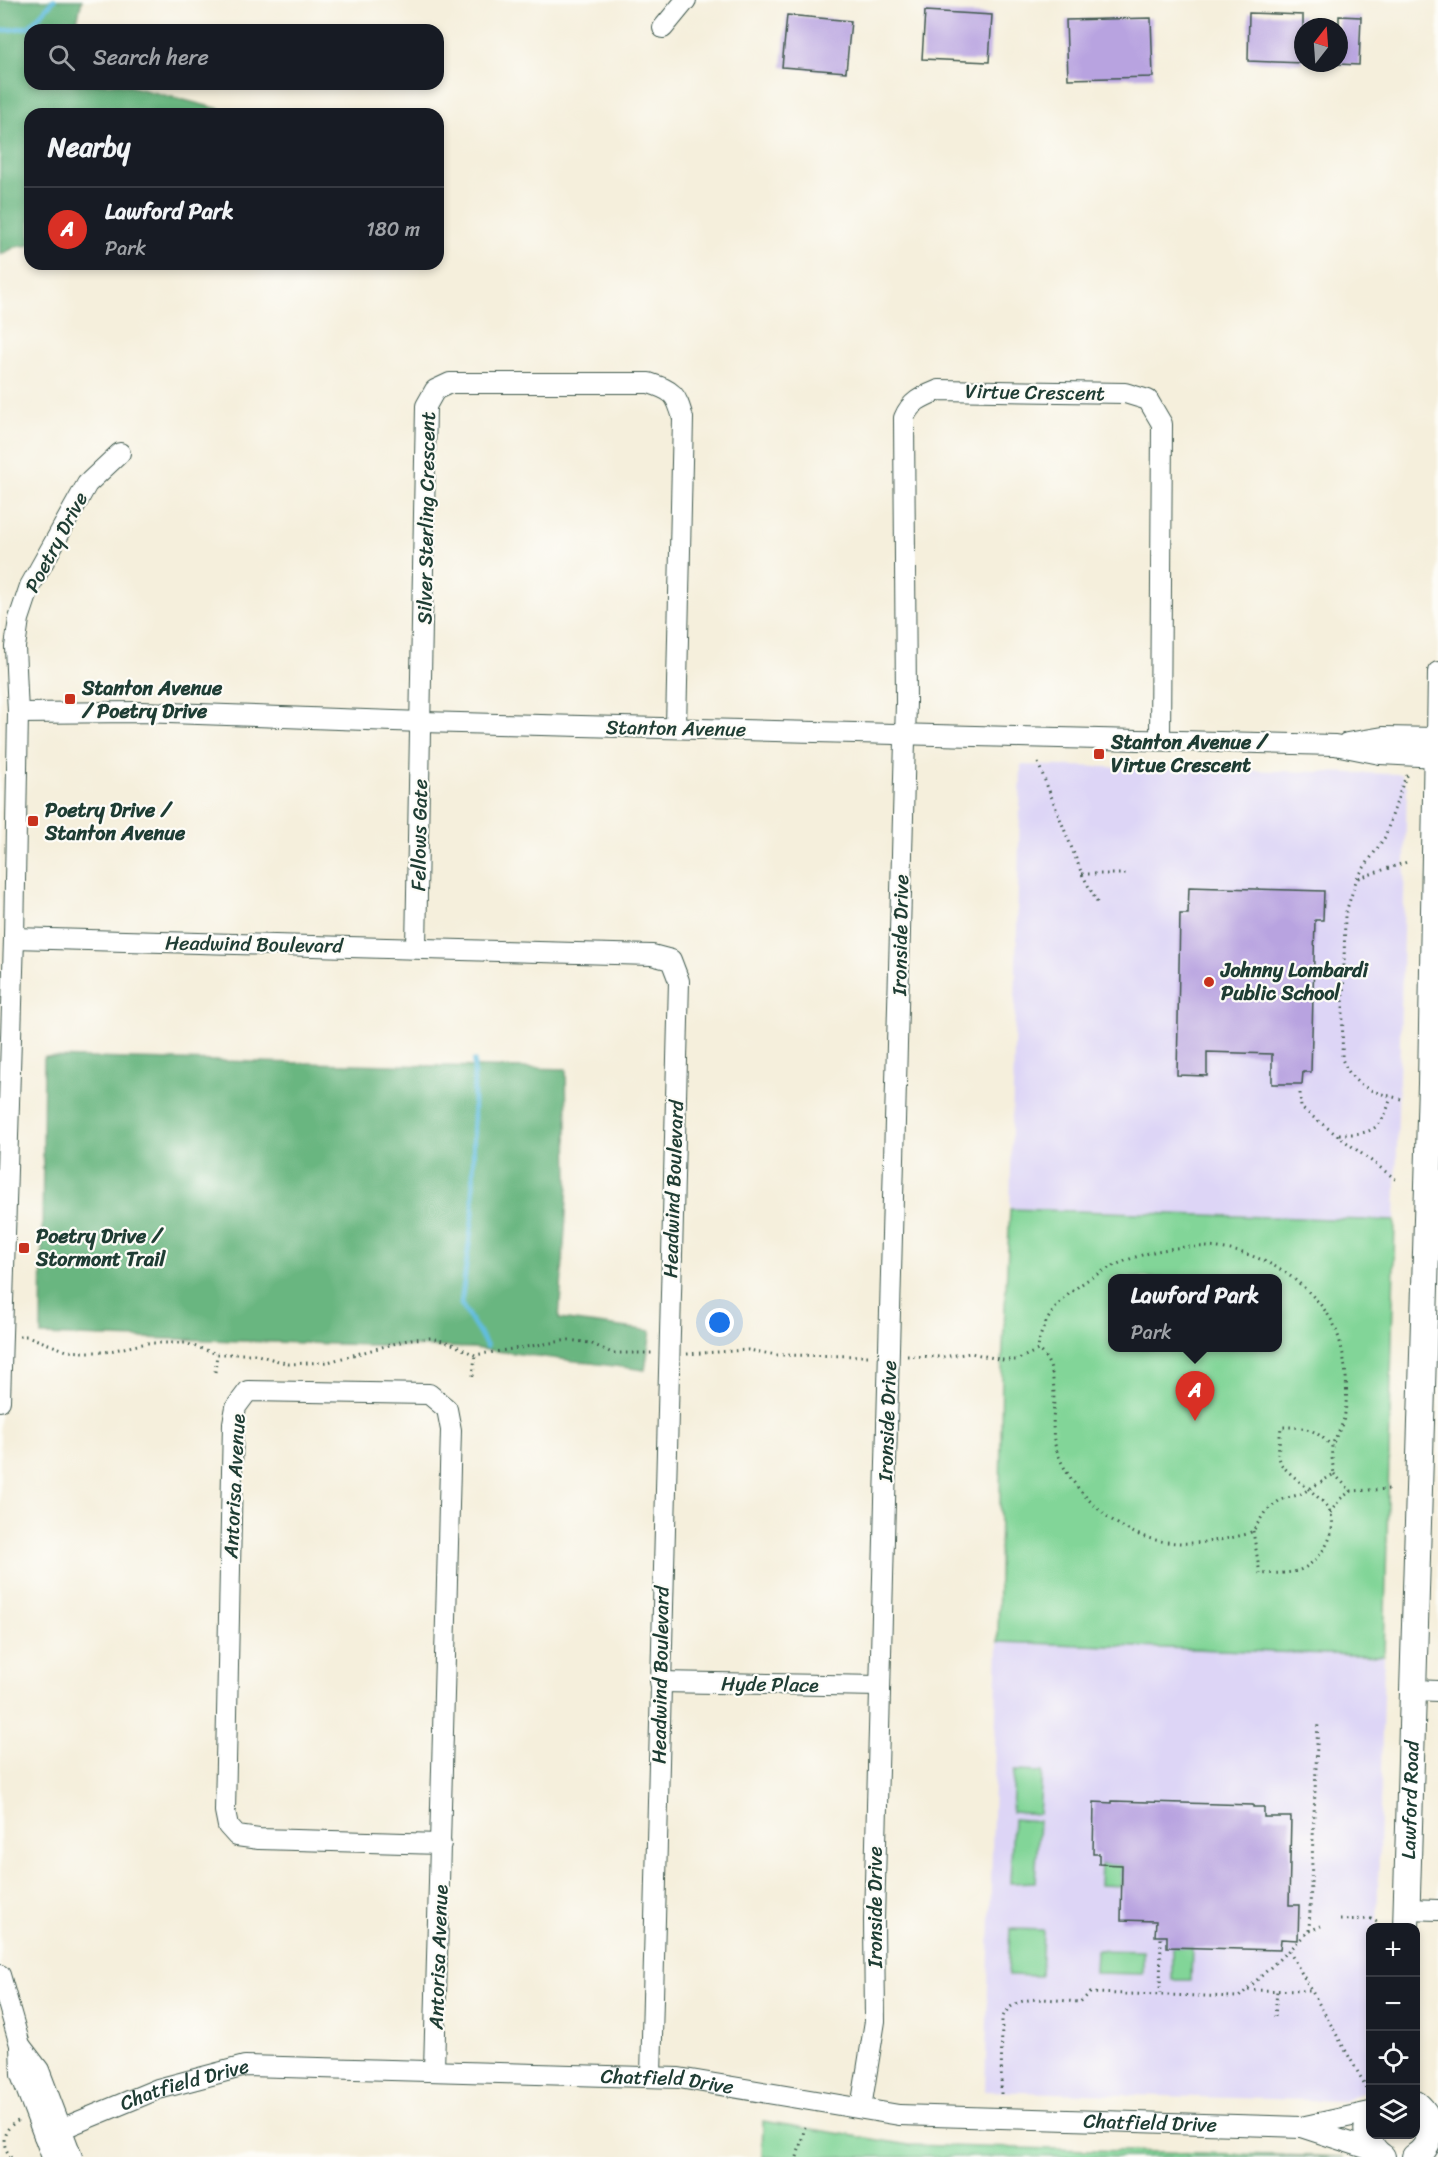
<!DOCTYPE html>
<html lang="en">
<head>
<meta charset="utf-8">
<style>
	:root { --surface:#171b24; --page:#20242c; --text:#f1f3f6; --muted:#9ea1a6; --line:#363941; --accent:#d93025 }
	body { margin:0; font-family:Sriracha,sans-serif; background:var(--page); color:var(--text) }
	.controls { position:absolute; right:18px; bottom:18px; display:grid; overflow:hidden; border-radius:12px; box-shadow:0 3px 9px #0003 }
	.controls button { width:54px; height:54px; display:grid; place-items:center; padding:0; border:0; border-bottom:2px solid var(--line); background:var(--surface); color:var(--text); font:30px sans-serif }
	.compass { position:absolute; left:1294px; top:18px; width:54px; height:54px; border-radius:50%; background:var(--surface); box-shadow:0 3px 9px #0003; rotate:17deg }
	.you { position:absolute; left:720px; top:1323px; width:21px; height:21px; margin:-15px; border:4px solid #fff; border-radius:50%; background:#1a73e8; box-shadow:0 0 0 9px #1a73e833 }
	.badge { display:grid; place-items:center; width:39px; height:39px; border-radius:50%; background:var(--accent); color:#fff; font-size:20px; font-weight:700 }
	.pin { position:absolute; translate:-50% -50px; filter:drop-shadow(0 2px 3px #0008) }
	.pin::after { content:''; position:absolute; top:32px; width:21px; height:18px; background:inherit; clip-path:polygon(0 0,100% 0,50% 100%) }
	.popup { position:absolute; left:1108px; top:1274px; width:174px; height:78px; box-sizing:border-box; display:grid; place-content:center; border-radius:12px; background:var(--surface); filter:drop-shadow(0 2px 4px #0005); font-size:20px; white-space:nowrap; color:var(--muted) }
	.popup b { font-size:22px; color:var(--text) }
	.popup::after { content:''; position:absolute; left:50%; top:100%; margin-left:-12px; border:12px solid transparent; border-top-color:var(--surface) }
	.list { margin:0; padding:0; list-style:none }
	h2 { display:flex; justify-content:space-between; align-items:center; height:78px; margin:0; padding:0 24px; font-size:26px }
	h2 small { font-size:20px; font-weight:400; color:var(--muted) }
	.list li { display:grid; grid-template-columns:39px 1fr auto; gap:18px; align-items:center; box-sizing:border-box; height:84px; padding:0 24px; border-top:2px solid var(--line) }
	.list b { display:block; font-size:22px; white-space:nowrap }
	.list p { margin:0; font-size:20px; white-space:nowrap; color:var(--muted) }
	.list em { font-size:20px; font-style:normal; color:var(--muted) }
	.icon { flex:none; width:33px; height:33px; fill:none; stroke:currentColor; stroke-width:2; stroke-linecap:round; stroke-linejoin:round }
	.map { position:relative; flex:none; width:1438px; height:2157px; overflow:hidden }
	.search { position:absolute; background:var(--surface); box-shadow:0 3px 9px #0003; left:24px; top:24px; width:420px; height:66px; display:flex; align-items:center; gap:15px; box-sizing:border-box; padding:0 21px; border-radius:18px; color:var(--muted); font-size:22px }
	.panel { position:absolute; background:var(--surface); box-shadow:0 3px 9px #0003; left:24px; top:108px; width:420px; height:162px; border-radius:18px }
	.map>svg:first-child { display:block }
	.built { fill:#ddd5f6 }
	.green { fill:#82d598; stroke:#508966; stroke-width:1.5; fill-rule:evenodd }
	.forest { fill:#69b680; stroke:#447a5a; stroke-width:1.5 }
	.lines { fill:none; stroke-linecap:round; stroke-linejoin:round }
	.stream { stroke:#62bddf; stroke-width:5 }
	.building { fill:#b8a3e0 }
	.minor-casing { stroke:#3f584d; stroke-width:22 }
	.tertiary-casing { stroke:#3f584d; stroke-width:28 }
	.path { stroke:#3f584d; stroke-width:3; stroke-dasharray:1.5 4.5; stroke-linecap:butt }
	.minor { stroke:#fff; stroke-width:20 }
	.tertiary { stroke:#fff; stroke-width:26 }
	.poi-dot { fill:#c8321e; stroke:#fdfcf7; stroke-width:2 }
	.labels { text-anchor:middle; stroke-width:4.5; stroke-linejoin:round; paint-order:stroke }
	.street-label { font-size:20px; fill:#1f3d34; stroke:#fdfcf7 }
	.poi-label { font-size:20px; font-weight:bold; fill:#1f3d34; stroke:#fdfcf7; text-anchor:start }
</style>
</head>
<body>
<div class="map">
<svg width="1438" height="2157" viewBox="0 0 1438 2157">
	<rect width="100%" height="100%" fill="#fdfcf7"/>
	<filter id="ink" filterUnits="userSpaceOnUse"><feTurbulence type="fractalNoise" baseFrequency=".0167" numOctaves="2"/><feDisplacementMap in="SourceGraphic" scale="12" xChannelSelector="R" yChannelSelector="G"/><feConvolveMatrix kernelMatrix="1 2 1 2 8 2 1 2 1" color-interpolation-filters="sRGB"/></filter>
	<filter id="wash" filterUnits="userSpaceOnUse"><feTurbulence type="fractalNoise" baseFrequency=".008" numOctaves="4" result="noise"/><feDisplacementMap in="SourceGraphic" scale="24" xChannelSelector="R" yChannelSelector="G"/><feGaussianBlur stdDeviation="1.35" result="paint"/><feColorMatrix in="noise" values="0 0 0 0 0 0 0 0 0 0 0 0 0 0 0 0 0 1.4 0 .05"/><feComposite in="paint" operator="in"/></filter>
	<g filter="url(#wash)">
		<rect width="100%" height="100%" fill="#f5efdc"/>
		<g class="built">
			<path d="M1021 765 1401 774 1407 787 1395 1221 1010 1209Z"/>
			<path d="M998 1642 1384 1656 1377 1927 1370 1928V2081L1363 2092 1344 2101 985 2091Z"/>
		</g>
		<g class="green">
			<path d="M1010 1209 1395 1221 1384 1656 998 1642 1002 1367ZM1112 1278H1278V1348H1112Z"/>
			<path d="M1014 1771 1042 1772 1039 1814 1012 1812Z"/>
			<path d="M1013 1819 1039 1821 1035 1882 1010 1883Z"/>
			<path d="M1101 1864 1122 1865 1121 1886 1100 1885Z"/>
			<path d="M1010 1929 1043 1930 1041 1976 1008 1975Z"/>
			<path d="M1172 1947H1192L1191 1980H1172Z"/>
			<path d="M1096 1950 1143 1951V1974L1095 1973Z"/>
			<path d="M763 2121 909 2145 1344 2157H762Z"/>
		</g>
		<g class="forest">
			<path d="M0 0H82L75 30H30V84H121L239 114H30V245L15 247 0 255Z"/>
			<path d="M44 1057 566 1069 568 1184 559 1319 651 1331 645 1370 473 1348 41 1335Z"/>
		</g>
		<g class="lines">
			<g class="stream">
				<path d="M0 31 29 27 54 0"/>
				<path d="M474 1061 473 1214 461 1304 487 1346"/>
			</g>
		</g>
		<g id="blocks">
			<g class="building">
				<path d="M925 11 992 15 989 62 922 59Z"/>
				<path d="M1249 13 1303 15V63L1248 61Z"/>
				<path d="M787 15 851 21 846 72 782 67Z"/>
				<path d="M1339 16 1361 17 1359 65 1339 64Z"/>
				<path d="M1151 18 1153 77 1068 79 1066 20Z"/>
				<path d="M1189 887 1324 891 1323 920H1315L1311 1072H1303L1302 1084H1272V1054L1207 1052V1076L1177 1075 1180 914H1188Z"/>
				<path d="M1112 1801 1253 1805V1807H1264V1817H1291L1289 1905H1299L1298 1940 1281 1939 1280 1950 1167 1947V1936H1155L1156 1921 1121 1920 1122 1865 1099 1864V1854H1093L1094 1802 1112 1803Z"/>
			</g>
		</g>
	</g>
	<g filter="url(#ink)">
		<use href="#blocks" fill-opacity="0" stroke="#3f584d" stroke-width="1.5"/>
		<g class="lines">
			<g class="minor-casing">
				<g id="minor">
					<path d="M663 28 686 0"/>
					<path d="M18 713 140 712 422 722 1335 745 1380 754 1438 757"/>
					<path d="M1437 738 1438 672"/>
					<path d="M1347 743 1383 737 1438 738"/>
					<path d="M14 938 652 955 671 960 679 981 651 2076"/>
					<path d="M416 948 426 406 435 390 450 383H649C674 391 676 394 683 418L676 727"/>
					<path d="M0 1401 14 938 18 713 15 647 19 619 30 586 87 484 120 453"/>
					<path d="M660 1682 880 1686"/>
					<path d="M1415 1690 1438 1691"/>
					<path d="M1407 1909 1438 1910"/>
					<path d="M0 1975 20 2045 21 2075 52 2157"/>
					<path d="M20 2045 39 2070 72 2157"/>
					<path d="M434 2070 451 1430 447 1409 429 1394 248 1391 236 1407 233 1423 225 1811 228 1826 237 1836 259 1839 441 1844"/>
					<path d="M861 2108 875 2021 874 1920 906 702 904 418C911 401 922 397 939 390L1125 393 1148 400 1162 424 1160 740"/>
					<path d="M1301 2127 1375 2151"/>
					<path id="s1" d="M44 2136 158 2089 245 2066 679 2078 899 2115 1301 2127 1370 2112"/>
				</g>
			</g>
			<g class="tertiary-casing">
				<g id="tertiary">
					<path id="s2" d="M1406 1928 1431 1084 1437 738"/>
					<path d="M1370 2116C1364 2131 1368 2148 1382 2157"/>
					<path d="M1415 2157C1435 2144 1434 2118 1416 2104"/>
				</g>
			</g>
			<g class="path">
				<path d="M1038 763 1082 874 1098 904"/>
				<path d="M1082 874H1129"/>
				<path d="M1359 878 1407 862"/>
				<path d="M1300 1093 1301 1108 1398 1181"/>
				<path d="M1401 1099C1371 1091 1355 1089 1342 1059L1345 915 1357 878 1385 837 1403 783 1408 774"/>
				<path d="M1339 1134C1373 1135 1382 1129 1391 1097"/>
				<path d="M19 1336H27L67 1351 84 1352H105L147 1343H185L217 1354H254L289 1364 328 1362 411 1339 431 1338 450 1343 475 1355 569 1340 590 1343 612 1353H652"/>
				<path d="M687 1354 748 1350 777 1355 871 1356"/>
				<path d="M907 1356 942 1357 971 1353 1003 1360H1016L1038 1350C1040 1319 1064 1295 1089 1279 1152 1240 1233 1232 1294 1279 1310 1292 1326 1308 1335 1327 1345 1352 1349 1386 1345 1413 1343 1427 1335 1436 1332 1446 1331 1454 1333 1466 1334 1474L1301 1494 1280 1500 1265 1512 1253 1531 1247 1534C1184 1550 1136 1549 1088 1499 1073 1484 1058 1462 1054 1440 1050 1412 1063 1369 1038 1350"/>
				<path d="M215 1372 217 1354"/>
				<path d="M473 1376 475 1355"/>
				<path d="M1334 1474 1351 1491 1390 1489"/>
				<path d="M1330 1513 1340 1499 1351 1491"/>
				<path d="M1253 1531 1260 1574C1272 1573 1286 1574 1297 1571 1318 1565 1340 1533 1330 1512 1323 1497 1293 1479 1281 1464L1278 1454 1281 1427C1307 1427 1313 1428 1332 1446"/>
				<path d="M1340 1920 1371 1919 1379 1923"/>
				<path d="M1309 1931 1321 1926"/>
				<path d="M1289 1951 1368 2090"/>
				<path d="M1248 1990 1310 1991"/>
				<path d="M1160 1994 1161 1936"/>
				<path d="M1275 2017 1277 1990"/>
				<path d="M1001 2094 1002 2019C1013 1990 1055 2001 1080 2002L1090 1993 1239 1997 1309 1931 1318 1721"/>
				<path d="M11 2157C0 2144 2 2129 18 2121"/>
				<path d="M797 2157 805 2127"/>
			</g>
			<use href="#minor" class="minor"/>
			<use href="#tertiary" class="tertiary"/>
		</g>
	</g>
	<g class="poi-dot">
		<rect x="64" y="693" width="12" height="12" rx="3"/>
		<rect x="1093" y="748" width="12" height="12" rx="3"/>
		<rect x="27" y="815" width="12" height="12" rx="3"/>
		<circle cx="1209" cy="982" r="6"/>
		<rect x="18" y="1242" width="12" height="12" rx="3"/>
	</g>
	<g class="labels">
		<g class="street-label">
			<text transform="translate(1035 392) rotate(1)" y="7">Virtue Crescent</text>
			<text transform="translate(426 518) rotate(-89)" y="7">Silver Sterling Crescent</text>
			<text transform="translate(56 542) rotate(-62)" y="7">Poetry Drive</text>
			<text transform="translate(676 728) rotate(1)" y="7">Stanton Avenue</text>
			<text transform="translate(419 835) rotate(-89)" y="7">Fellows Gate</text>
			<text transform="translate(900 935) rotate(-89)" y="7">Ironside Drive</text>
			<text transform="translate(254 944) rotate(1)" y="7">Headwind Boulevard</text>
			<text transform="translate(673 1189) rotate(-88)" y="7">Headwind Boulevard</text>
			<text transform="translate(887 1421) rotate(-88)" y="7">Ironside Drive</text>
			<text transform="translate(234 1486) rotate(-87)" y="7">Antorisa Avenue</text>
			<text transform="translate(660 1675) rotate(-89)" y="7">Headwind Boulevard</text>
			<text transform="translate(770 1684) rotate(1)" y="7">Hyde Place</text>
			<text dy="7" stroke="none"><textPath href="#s2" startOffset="128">Lawford Road</textPath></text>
			<text transform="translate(875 1907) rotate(-90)" y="7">Ironside Drive</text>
			<text transform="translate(438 1957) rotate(-88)" y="7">Antorisa Avenue</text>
			<text dy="7" stroke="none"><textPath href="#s1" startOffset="636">Chatfield Drive</textPath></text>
			<text dy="7" stroke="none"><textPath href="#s1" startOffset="150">Chatfield Drive</textPath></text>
			<text dy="7" stroke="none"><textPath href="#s1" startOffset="1122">Chatfield Drive</textPath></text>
		</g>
		<g class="poi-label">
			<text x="82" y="695">Stanton Avenue<tspan x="82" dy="23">/ Poetry Drive</tspan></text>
			<text x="1111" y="749">Stanton Avenue /<tspan x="1111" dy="23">Virtue Crescent</tspan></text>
			<text x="45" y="817">Poetry Drive /<tspan x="45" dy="23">Stanton Avenue</tspan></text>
			<text x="1221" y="977">Johnny Lombardi<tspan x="1221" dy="23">Public School</tspan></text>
			<text x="36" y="1243">Poetry Drive /<tspan x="36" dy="23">Stormont Trail</tspan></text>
		</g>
	</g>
</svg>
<div class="controls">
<button>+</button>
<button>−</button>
<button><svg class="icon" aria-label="locate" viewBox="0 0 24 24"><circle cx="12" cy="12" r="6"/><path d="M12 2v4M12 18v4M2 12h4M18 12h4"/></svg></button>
<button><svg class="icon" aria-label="layers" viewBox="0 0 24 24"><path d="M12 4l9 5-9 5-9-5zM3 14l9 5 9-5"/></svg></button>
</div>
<svg class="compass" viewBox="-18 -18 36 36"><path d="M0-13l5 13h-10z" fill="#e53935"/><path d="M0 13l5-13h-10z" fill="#9ea1a6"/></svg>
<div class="you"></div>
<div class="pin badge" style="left:1195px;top:1421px">A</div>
<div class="popup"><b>Lawford Park</b>Park</div>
<div class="search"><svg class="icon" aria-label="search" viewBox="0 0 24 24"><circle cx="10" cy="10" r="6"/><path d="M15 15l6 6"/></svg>Search here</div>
<section class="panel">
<h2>Nearby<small></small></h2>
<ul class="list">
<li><span class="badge">A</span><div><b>Lawford Park</b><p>Park</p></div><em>180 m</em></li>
</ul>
</section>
</div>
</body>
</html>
